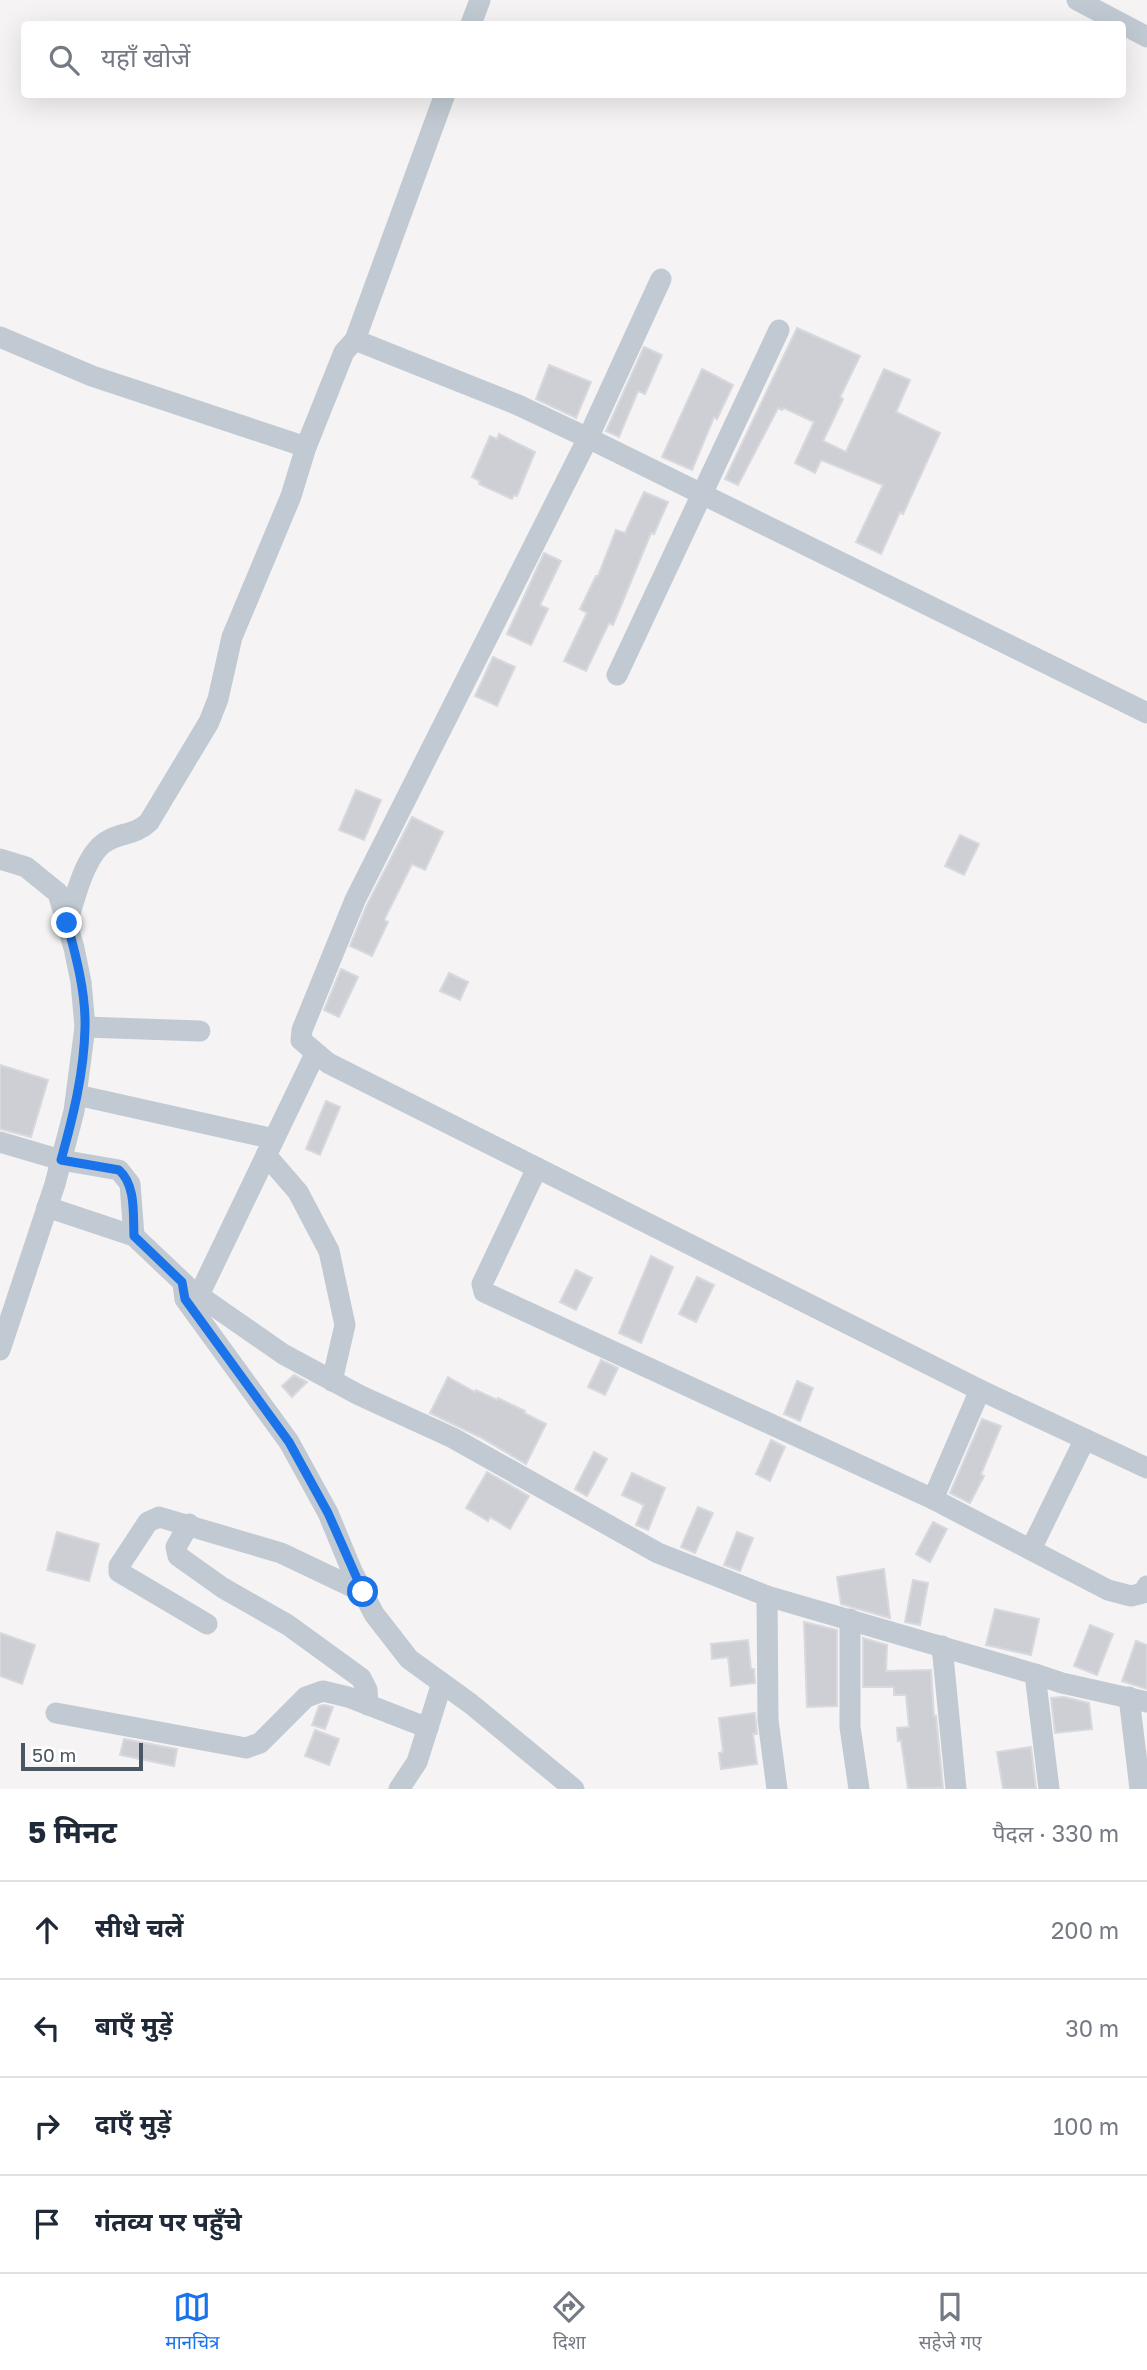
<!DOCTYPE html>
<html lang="hi">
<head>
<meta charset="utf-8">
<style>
	:root { --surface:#fff; --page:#f6f6f7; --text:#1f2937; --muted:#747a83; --line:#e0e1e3; --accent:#1a73e8 }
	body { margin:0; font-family:"Golos Text","Noto Sans Devanagari",sans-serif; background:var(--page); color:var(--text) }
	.scale { position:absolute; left:21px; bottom:18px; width:122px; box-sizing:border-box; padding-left:7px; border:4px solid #4a5661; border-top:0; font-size:19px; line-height:24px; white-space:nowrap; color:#4a5661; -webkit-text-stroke:5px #fff; paint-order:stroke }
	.stop { position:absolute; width:21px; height:21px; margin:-16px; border:5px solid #1a73e8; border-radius:50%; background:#fff }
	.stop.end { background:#1a73e8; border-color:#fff; box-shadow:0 2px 7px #0008 }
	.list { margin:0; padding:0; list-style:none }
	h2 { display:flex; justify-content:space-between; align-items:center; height:91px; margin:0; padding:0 28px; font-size:30px }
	h2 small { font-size:23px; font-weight:400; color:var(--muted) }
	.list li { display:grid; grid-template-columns:46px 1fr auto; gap:21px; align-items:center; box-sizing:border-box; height:98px; padding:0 28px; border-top:2px solid var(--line) }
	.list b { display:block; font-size:26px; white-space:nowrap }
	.list em { font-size:23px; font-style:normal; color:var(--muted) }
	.icon { flex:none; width:38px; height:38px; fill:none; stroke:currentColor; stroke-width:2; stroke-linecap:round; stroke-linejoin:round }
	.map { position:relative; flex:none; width:1147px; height:1789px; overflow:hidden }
	.search { position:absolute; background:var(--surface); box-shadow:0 7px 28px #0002; left:21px; right:21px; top:21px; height:77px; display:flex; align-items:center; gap:18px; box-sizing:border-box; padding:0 24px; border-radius:7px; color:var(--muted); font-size:26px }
	.sheet { height:483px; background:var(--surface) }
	nav { display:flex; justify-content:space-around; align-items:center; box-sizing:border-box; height:98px; border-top:2px solid var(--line); background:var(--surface); font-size:19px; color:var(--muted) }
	nav a { display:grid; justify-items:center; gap:4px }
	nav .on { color:var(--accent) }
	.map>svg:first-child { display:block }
	.building { fill:#cdcfd5; stroke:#d7d9de; stroke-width:2 }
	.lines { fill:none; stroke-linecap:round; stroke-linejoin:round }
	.minor { stroke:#c1cad2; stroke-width:21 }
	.route { stroke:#1a73e8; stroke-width:9 }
</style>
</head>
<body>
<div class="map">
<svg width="1147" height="1789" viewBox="0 0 1147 1789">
	<rect width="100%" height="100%" fill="#f5f3f3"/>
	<g class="building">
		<path d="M797 328 860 356 840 397 843 399 823 441 846 452 884 369 910 380 896 412 940 433 903 514 900 512 881 554 856 542 883 485 821 460 815 473 795 463 814 422 784 408 782 410 778 408 738 485 725 479Z"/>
		<path d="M644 347 662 355 645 394 638 391 619 437 606 431Z"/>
		<path d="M549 365 591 382 576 418 536 399Z"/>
		<path d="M702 369 733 385 717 419 714 417 692 470 662 457Z"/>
		<path d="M499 434 535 452 517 496 514 495 512 499 479 484 480 481 472 477 490 436 497 439Z"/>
		<path d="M644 492 668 502 654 534 651 533 613 625 609 623 586 671 564 661 587 613 580 609 596 576H598L616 530 625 533Z"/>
		<path d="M544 553 561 561 540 605 548 609 531 645 507 634Z"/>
		<path d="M493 657 515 667 497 706 475 696Z"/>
		<path d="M356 790 381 800 364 840 339 830Z"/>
		<path d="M412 817 443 832 425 870 412 864 384 920 388 922 372 956 350 946 366 907Z"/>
		<path d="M960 835 979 844 964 875 945 866Z"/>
		<path d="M341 969 358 977 339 1017 324 1010Z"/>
		<path d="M449 973 468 982 460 1000 440 991Z"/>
		<path d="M0 1065 48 1080 31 1137 0 1129Z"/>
		<path d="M326 1101 340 1107 320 1155 306 1149Z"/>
		<path d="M651 1256 673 1267 641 1343 619 1333Z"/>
		<path d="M576 1270 592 1278 576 1310 560 1302Z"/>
		<path d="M697 1277 714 1285 696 1322 679 1314Z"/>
		<path d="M601 1360 618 1368 605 1395 588 1387Z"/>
		<path d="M294 1375 307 1382 292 1397 282 1386Z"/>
		<path d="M448 1377 475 1392 476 1390 497 1400 498 1398 525 1411 524 1413 546 1424 526 1464 480 1437 430 1413Z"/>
		<path d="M797 1381 813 1388 800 1421 784 1414Z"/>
		<path d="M982 1419 1001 1426 981 1474 984 1476 970 1503 950 1493Z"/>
		<path d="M771 1440 785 1447 770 1481 756 1474Z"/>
		<path d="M594 1452 607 1459 587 1496 575 1489Z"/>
		<path d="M487 1472 529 1496 510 1529 490 1517 488 1521 466 1508Z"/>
		<path d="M632 1473 665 1488 648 1530 636 1525 644 1505 622 1495Z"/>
		<path d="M698 1507 713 1513 695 1553 681 1547Z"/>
		<path d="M933 1522 947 1529 930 1562 916 1554Z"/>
		<path d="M57 1532 99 1544 89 1581 47 1570Z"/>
		<path d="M737 1532 753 1538 740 1571 724 1565Z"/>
		<path d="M884 1569 890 1618 841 1604 837 1577Z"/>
		<path d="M913 1580 928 1583 920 1625 905 1622Z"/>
		<path d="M995 1609 1039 1619 1031 1655 986 1645Z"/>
		<path d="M804 1622 837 1630V1706L807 1707Z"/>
		<path d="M1090 1625 1113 1634 1097 1675 1074 1666Z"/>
		<path d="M0 1633 35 1645 22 1684 0 1676Z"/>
		<path d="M863 1638 887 1645 886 1671 931 1670 934 1716H936L943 1788 908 1789 901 1740 898 1741 897 1728 909 1727 906 1695H894V1687H863Z"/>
		<path d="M748 1640 751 1669H754L755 1683 731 1686 728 1657 712 1659 711 1644Z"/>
		<path d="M1136 1641 1147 1645V1689L1122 1681Z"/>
		<path d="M1064 1697 1089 1703 1092 1729 1055 1733 1051 1698Z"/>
		<path d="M324 1705 333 1707 325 1729 312 1725 319 1706Z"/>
		<path d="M755 1713 757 1734H753L757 1764 721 1769 719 1753 723 1752 719 1718Z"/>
		<path d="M315 1730 339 1739 329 1765 305 1756Z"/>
		<path d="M124 1739 177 1749 174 1766 120 1755Z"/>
		<path d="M1031 1747 1036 1789H1003L997 1752Z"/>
	</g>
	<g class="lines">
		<g class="minor">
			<path d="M1077 0 1147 37"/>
			<path d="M471 24 480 0"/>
			<path d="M661 279 588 438 355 900 302 1030 301 1040 328 1063 980 1390 1147 1468"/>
			<path d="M0 337 92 376 306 447"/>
			<path d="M355 340 445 94"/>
			<path d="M617 675 779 330"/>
			<path d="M0 859 26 867 58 893 74 948 81 982 85 1027 74 1111 55 1184 0 1350"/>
			<path d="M67 923C75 899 85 851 109 840 124 832 135 835 149 822L209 722 218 699 232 637 291 496 306 447 344 352 355 340 518 405 588 438 1147 713"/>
			<path d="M85 1027 200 1031"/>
			<path d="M77 1095 274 1139"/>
			<path d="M0 1142 61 1160 119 1170 130 1184 134 1236"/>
			<path d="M266 1155 298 1192 329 1251 345 1325 332 1381"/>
			<path d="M537 1168 482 1284 484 1292 933 1499 1108 1590 1131 1596 1143 1593 1147 1586"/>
			<path d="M47 1207 134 1236 191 1290 283 1354 359 1395 453 1438 658 1553 767 1596 1035 1674 1049 1789"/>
			<path d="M183 1284 185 1299 289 1442 328 1513 352 1571 374 1614 409 1659 471 1704 574 1789"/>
			<path d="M199 1295 315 1054"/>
			<path d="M933 1499 980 1390"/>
			<path d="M189 1524 176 1547 178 1556 223 1588 288 1625 361 1678 367 1690 368 1705"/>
			<path d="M1031 1549 1085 1439"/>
			<path d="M767 1596 768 1720 777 1789"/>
			<path d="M850 1619V1727L859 1789"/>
			<path d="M207 1624 119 1572V1566L148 1522 159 1517 281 1553 363 1592"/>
			<path d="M942 1646 956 1789"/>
			<path d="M1035 1674 1062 1683 1147 1702"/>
			<path d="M1129 1697 1140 1789"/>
			<path d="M56 1713 246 1748 260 1743 306 1697 323 1691 348 1697 428 1728"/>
			<path d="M399 1789 417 1762 442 1683"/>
		</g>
	</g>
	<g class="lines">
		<path class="route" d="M67 923C76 956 86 993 85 1028 84 1073 73 1117 61 1160L119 1170C136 1185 133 1214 134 1236L182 1282 185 1299 289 1442 328 1513 363 1592"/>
	</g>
</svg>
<div class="scale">50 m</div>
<div class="stop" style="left:363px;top:1592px"></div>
<div class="stop end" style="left:67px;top:923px"></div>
<div class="search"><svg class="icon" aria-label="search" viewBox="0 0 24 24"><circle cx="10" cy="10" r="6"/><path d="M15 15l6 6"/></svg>यहाँ खोजें</div>
</div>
<section class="sheet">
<h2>5 मिनट<small>पैदल · 330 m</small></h2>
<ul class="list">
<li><svg class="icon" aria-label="ahead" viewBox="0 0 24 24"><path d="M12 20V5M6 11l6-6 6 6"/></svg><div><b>सीधे चलें</b></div><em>200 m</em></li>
<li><svg class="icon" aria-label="left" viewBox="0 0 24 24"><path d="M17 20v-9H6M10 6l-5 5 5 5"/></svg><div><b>बाएँ मुड़ें</b></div><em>30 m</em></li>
<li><svg class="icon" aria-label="right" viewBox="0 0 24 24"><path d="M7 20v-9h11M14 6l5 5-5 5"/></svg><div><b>दाएँ मुड़ें</b></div><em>100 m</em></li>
<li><svg class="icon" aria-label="arrive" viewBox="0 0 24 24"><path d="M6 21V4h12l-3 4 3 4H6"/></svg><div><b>गंतव्य पर पहुँचे</b></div></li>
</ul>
</section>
<nav>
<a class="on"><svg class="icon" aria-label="map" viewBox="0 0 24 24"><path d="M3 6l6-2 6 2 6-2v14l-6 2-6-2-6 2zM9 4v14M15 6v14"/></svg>मानचित्र</a>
<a><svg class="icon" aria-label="directions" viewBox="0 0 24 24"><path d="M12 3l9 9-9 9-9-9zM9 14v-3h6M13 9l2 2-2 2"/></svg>दिशा</a>
<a><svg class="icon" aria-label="saved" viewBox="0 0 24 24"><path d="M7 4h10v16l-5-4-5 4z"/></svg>सहेजे गए</a>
</nav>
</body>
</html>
